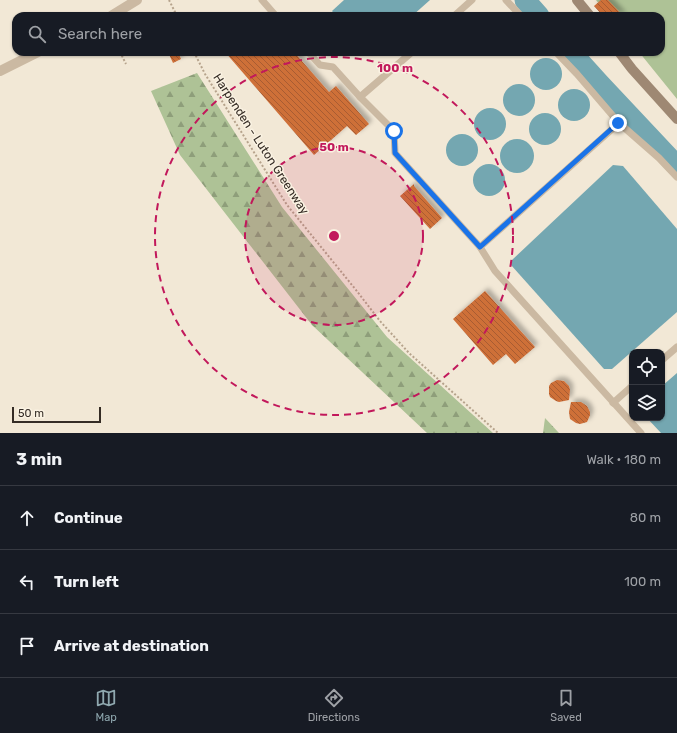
<!DOCTYPE html>
<html lang="en">
<head>
<meta charset="utf-8">
<style>
	:root { --surface:#171b24; --page:#242831; --text:#f1f3f6; --muted:#9ea1a6; --line:#363941; --accent:#8fa8af }
	body { margin:0; font-family:Rubik,sans-serif; background:var(--page); color:var(--text) }
	.controls { position:absolute; right:12px; bottom:12px; display:grid; overflow:hidden; border-radius:8px; box-shadow:0 1px 3px #0004 }
	.controls button { width:36px; height:36px; display:grid; place-items:center; padding:0; border:0; border-bottom:1px solid var(--line); background:var(--surface); color:var(--text); font:20px sans-serif }
	.scale { position:absolute; left:12px; bottom:10px; width:89px; box-sizing:border-box; padding-left:4px; border:2px solid #352c25; border-top:0; font-size:11px; line-height:14px; white-space:nowrap; color:#352c25; -webkit-text-stroke:3px #faf2e2; paint-order:stroke }
	.stop { position:absolute; width:12px; height:12px; margin:-9px; border:3px solid #1a73e8; border-radius:50%; background:#fff }
	.stop.end { background:#1a73e8; border-color:#fff; box-shadow:0 1px 4px #0008 }
	.list { margin:0; padding:0; list-style:none }
	h2 { display:flex; justify-content:space-between; align-items:center; height:52px; margin:0; padding:0 16px; font-size:17px }
	h2 small { font-size:13px; font-weight:400; color:var(--muted) }
	.list li { display:grid; grid-template-columns:26px 1fr auto; gap:12px; align-items:center; box-sizing:border-box; height:64px; padding:0 16px; border-top:1px solid var(--line) }
	.list b { display:block; font-size:15px; white-space:nowrap }
	.list em { font-size:13px; font-style:normal; color:var(--muted) }
	.icon { flex:none; width:22px; height:22px; fill:none; stroke:currentColor; stroke-width:2; stroke-linecap:round; stroke-linejoin:round }
	.map { position:relative; flex:none; width:677px; height:433px; overflow:hidden }
	.search { position:absolute; background:var(--surface); box-shadow:0 1px 3px #0004; left:12px; right:12px; top:12px; height:44px; display:flex; align-items:center; gap:10px; box-sizing:border-box; padding:0 14px; border-radius:12px; color:var(--muted); font-size:15px }
	.sheet { height:244px; background:var(--surface) }
	nav { display:flex; justify-content:space-around; align-items:center; box-sizing:border-box; height:56px; border-top:1px solid var(--line); background:var(--surface); font-size:11px; color:var(--muted) }
	nav a { display:grid; justify-items:center; gap:2px }
	nav .on { color:var(--accent) }
	.map>svg:first-child { display:block }
	.grass { fill:#aec296 }
	.forest { fill:url(#forest-firs) }
	.water { fill:#74a7b1 }
	.lines { fill:none; stroke-linecap:round; stroke-linejoin:round }
	.river { stroke:#74a7b1; stroke-width:21 }
	.building { fill:url(#building-back-hatch); filter:url(#shadow) }
	.path { stroke:#b6a38c; stroke-width:2; stroke-dasharray:2 2; stroke-linecap:butt }
	.lane { stroke:#cbb9a2; stroke-width:7 }
	.street { stroke:#cbb9a2; stroke-width:10 }
	.secondary { stroke:#9e8873; stroke-width:10 }
	.route { stroke:#1a73e8; stroke-width:5 }
	.ring { fill:none; stroke:#c2185b; stroke-width:2; stroke-dasharray:7 5 }
	.labels { text-anchor:middle; stroke-width:3; stroke-linejoin:round; paint-order:stroke }
	.street-label { font-size:12px; fill:#352c25; stroke:#faf2e2 }
	.centre { fill:#c2185b; stroke:#faf2e2; stroke-width:2 }
	.ring-label { font-size:12px; text-anchor:middle; font-weight:bold; fill:#c2185b; stroke:#faf2e2; stroke-width:3; stroke-linejoin:round; paint-order:stroke }
</style>
</head>
<body>
<div class="map">
<svg width="677" height="433" viewBox="0 0 677 433">
	<defs>
		<pattern id="forest-firs" width="22" height="20" patternUnits="userSpaceOnUse"><rect width="22" height="20" fill="#aec296"/><path d="M5 1l3.5 6h-7zM16 11l3.5 6h-7z" fill="#8e9e7a"/></pattern>
		<pattern id="building-back-hatch" width="6" height="6" patternUnits="userSpaceOnUse"><rect width="6" height="6" fill="#ce6f39"/><path d="M-1 5l2 2M0 0l6 6M5-1l2 2" fill="none" stroke="#a85b30"/></pattern>
		<filter id="shadow"><feDropShadow dx="3.5" dy="-3.5" stdDeviation="2" flood-color="#0004"/></filter>
	</defs>
	<rect width="100%" height="100%" fill="#f2e8d6"/>
	<path class="grass" d="M596 0H677V99L639 52H661V16H609Z"/>
	<g class="forest">
		<path d="M197 73 282 207 387 337 493 433H427L312 325 180 155 151 91Z"/>
		<path d="M545 418 559 433H543Z"/>
	</g>
	<g class="water">
		<path d="M344 0H430L412 16H336L332 11Z"/>
		<circle cx="546" cy="74" r="16"/>
		<circle cx="519" cy="100" r="16"/>
		<circle cx="574" cy="105" r="16"/>
		<circle cx="490" cy="124" r="16"/>
		<circle cx="545" cy="129" r="16"/>
		<circle cx="462" cy="150" r="16"/>
		<circle cx="517" cy="156" r="17"/>
		<circle cx="489" cy="180" r="16"/>
		<path d="M613 165 623 166 677 229V312L612 369H604L511 265 512 260Z"/>
		<path d="M677 373V433H661L647 418H662V386Z"/>
	</g>
	<g class="lines">
		<g class="river">
			<path d="M525 0 539 16"/>
			<path d="M571 52 599 83 677 166"/>
		</g>
	</g>
	<g class="building">
		<path d="M601 0H608L623 16H603L594 6Z"/>
		<path d="M168 52H178L181 59 173 63Z"/>
		<path d="M225 52H294L329 92 336 86 369 124 356 135 347 126 314 155Z"/>
		<path d="M414 184V186L442 218 430 229 400 196Z"/>
		<path d="M485 291 535 347 515 364 506 354 493 365 453 319Z"/>
		<path d="M557 380 564 381 569 386 570 390 569 400 559 402 556 401 550 397 549 394V386L551 383Z"/>
		<path d="M571 402H581L587 406 590 412V415L587 422 580 424 576 423 570 419 569 412Z"/>
	</g>
	<g class="lines">
		<g class="path">
			<path d="M169 0 177 16"/>
			<path d="M120 52 126 64"/>
			<path d="M194 52 205 74 287 205 356 290 380 321 409 353 498 433"/>
		</g>
		<g class="lane">
			<path d="M262 0 276 16"/>
			<path d="M506 0 521 16"/>
			<path d="M454 16 472 0"/>
			<path d="M308 52 320 65 333 67 360 97"/>
			<path d="M412 52 360 97 394 131 395 153 480 247"/>
			<path d="M556 52 577 74 619 123 480 247 495 271 641 433"/>
			<path d="M619 123 659 158 677 177"/>
			<path d="M662 360 677 347"/>
			<path d="M613 403 632 386"/>
		</g>
		<g class="street">
			<path d="M111 16 137 0"/>
			<path d="M0 71 38 52"/>
		</g>
		<g class="secondary">
			<path d="M577 0 590 16"/>
			<path d="M619 52 632 69 677 119"/>
		</g>
	</g>
	<g class="lines">
		<path class="route" d="M394 131 395 153 480 247 618 123"/>
	</g>
	<circle cx="334" cy="236" r="89" fill="#c2185b" fill-opacity=".12"/>
	<g class="ring">
		<circle cx="334" cy="236" r="89"/>
		<circle cx="334" cy="236" r="179"/>
	</g>
	<g class="labels">
		<g class="street-label">
			<text transform="translate(261 144) rotate(57)" y="4">Harpenden - Luton Greenway</text>
		</g>
	</g>
	<circle cx="334" cy="236" r="6" class="centre"/>
	<g class="ring-label">
		<text x="395" y="72">100 m</text>
		<text x="334" y="151">50 m</text>
	</g>
</svg>
<div class="controls">
<button><svg class="icon" aria-label="locate" viewBox="0 0 24 24"><circle cx="12" cy="12" r="6"/><path d="M12 2v4M12 18v4M2 12h4M18 12h4"/></svg></button>
<button><svg class="icon" aria-label="layers" viewBox="0 0 24 24"><path d="M12 4l9 5-9 5-9-5zM3 14l9 5 9-5"/></svg></button>
</div>
<div class="scale">50 m</div>
<div class="stop" style="left:394px;top:131px"></div>
<div class="stop end" style="left:618px;top:123px"></div>
<div class="search"><svg class="icon" aria-label="search" viewBox="0 0 24 24"><circle cx="10" cy="10" r="6"/><path d="M15 15l6 6"/></svg>Search here</div>
</div>
<section class="sheet">
<h2>3 min<small>Walk · 180 m</small></h2>
<ul class="list">
<li><svg class="icon" aria-label="ahead" viewBox="0 0 24 24"><path d="M12 20V5M6 11l6-6 6 6"/></svg><div><b>Continue</b></div><em>80 m</em></li>
<li><svg class="icon" aria-label="left" viewBox="0 0 24 24"><path d="M17 20v-9H6M10 6l-5 5 5 5"/></svg><div><b>Turn left</b></div><em>100 m</em></li>
<li><svg class="icon" aria-label="arrive" viewBox="0 0 24 24"><path d="M6 21V4h12l-3 4 3 4H6"/></svg><div><b>Arrive at destination</b></div></li>
</ul>
</section>
<nav>
<a class="on"><svg class="icon" aria-label="map" viewBox="0 0 24 24"><path d="M3 6l6-2 6 2 6-2v14l-6 2-6-2-6 2zM9 4v14M15 6v14"/></svg>Map</a>
<a><svg class="icon" aria-label="directions" viewBox="0 0 24 24"><path d="M12 3l9 9-9 9-9-9zM9 14v-3h6M13 9l2 2-2 2"/></svg>Directions</a>
<a><svg class="icon" aria-label="saved" viewBox="0 0 24 24"><path d="M7 4h10v16l-5-4-5 4z"/></svg>Saved</a>
</nav>
</body>
</html>
